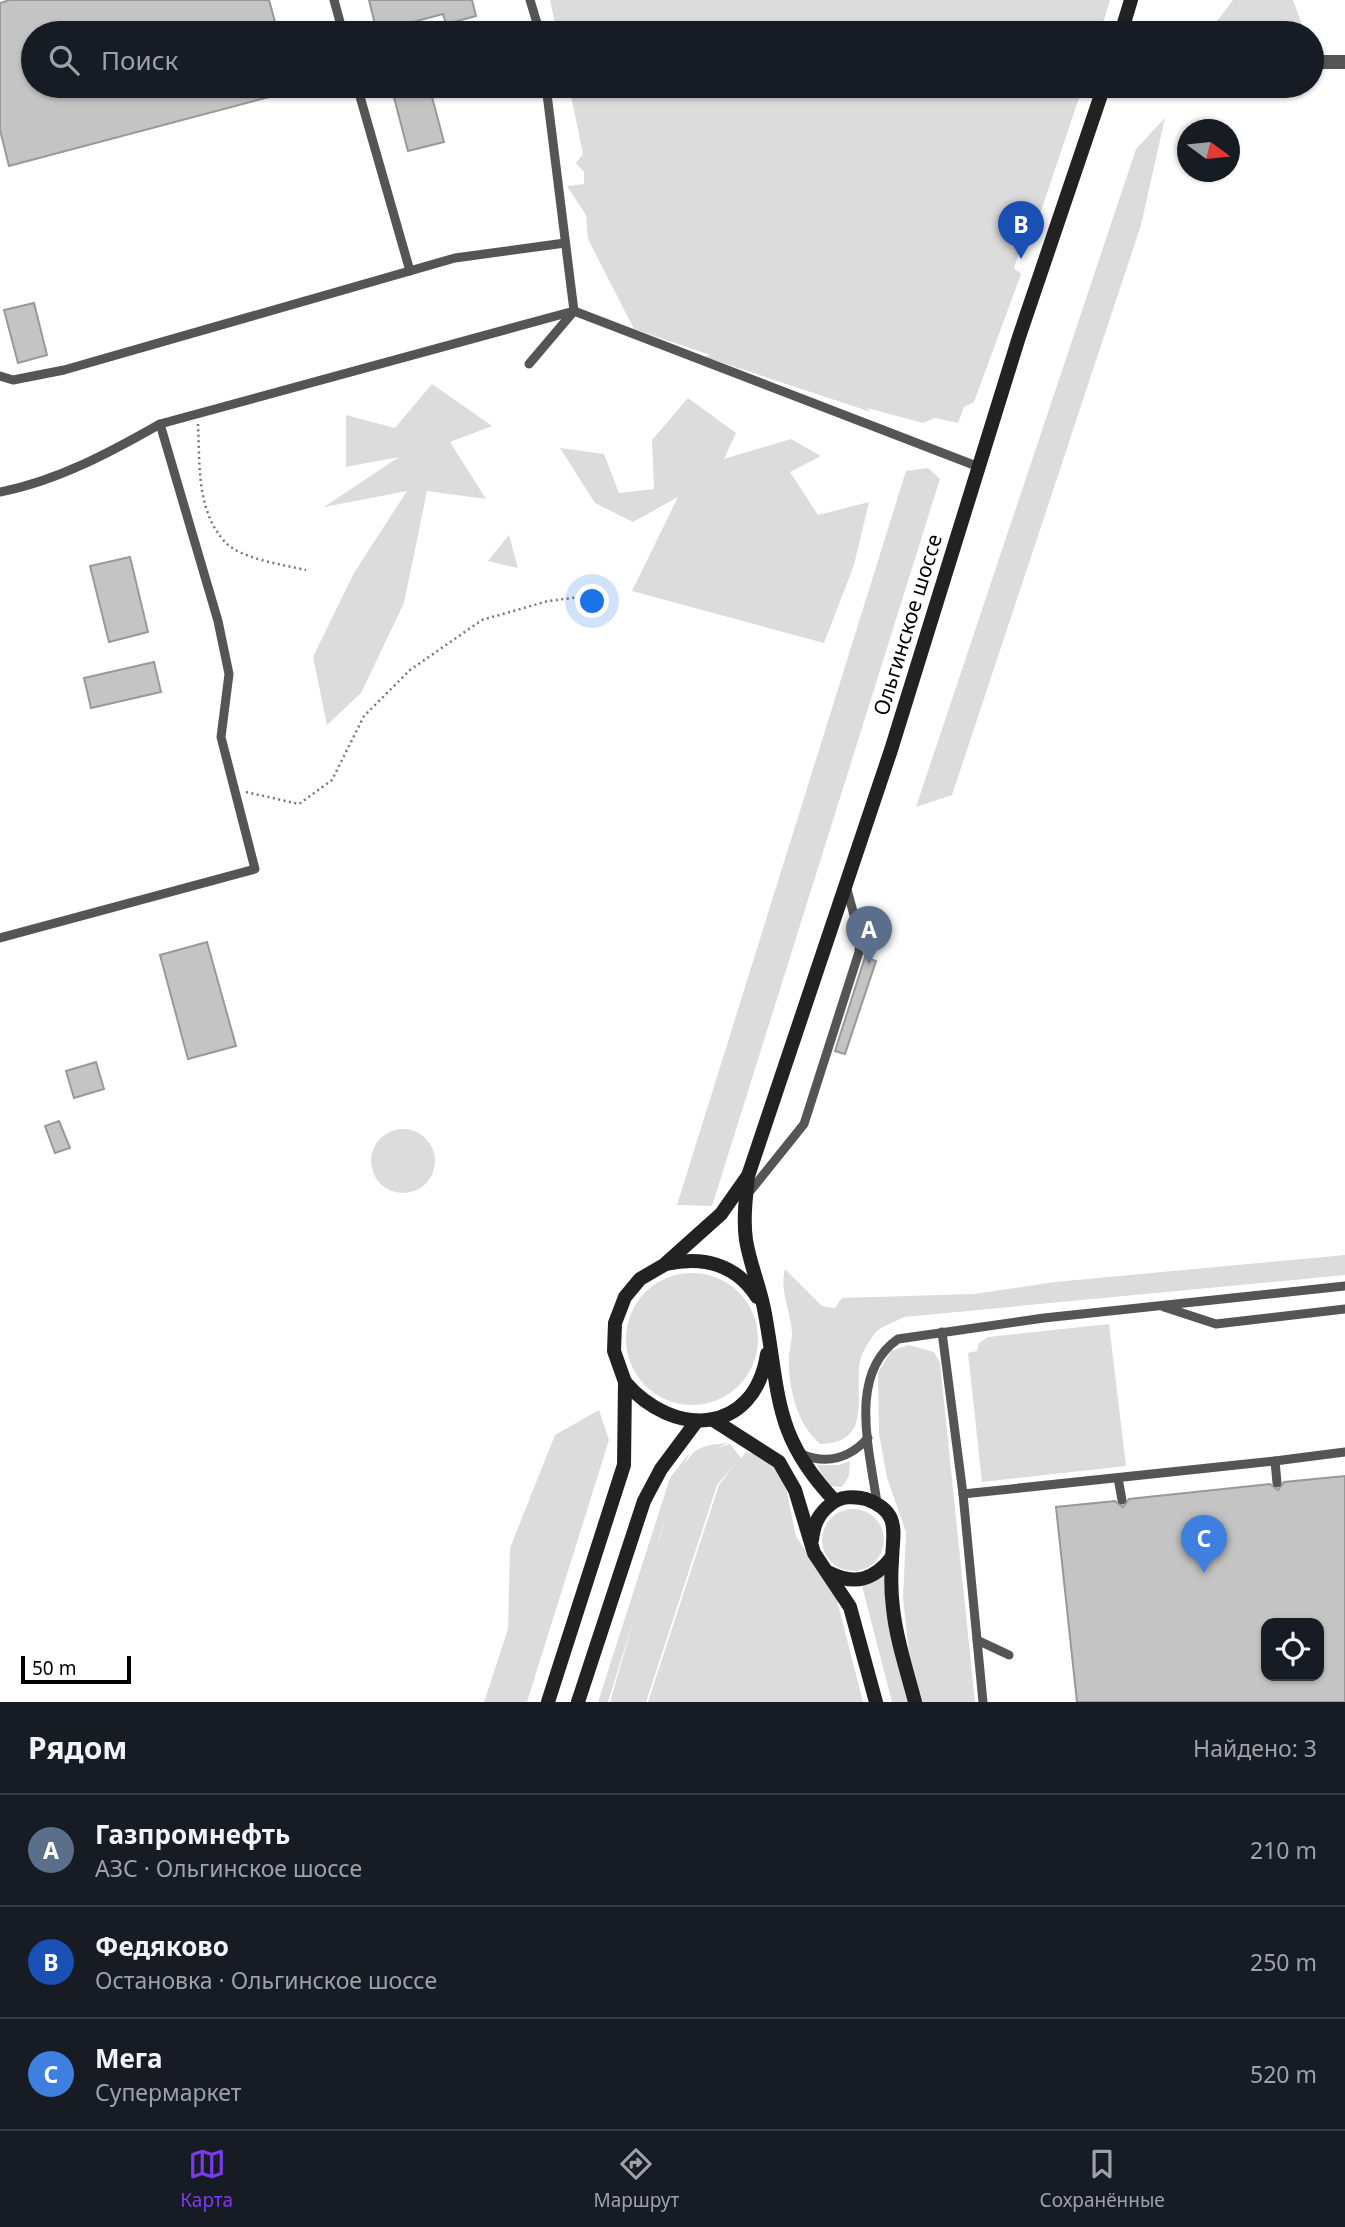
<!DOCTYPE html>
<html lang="ru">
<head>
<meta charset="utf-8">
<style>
	:root { --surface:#171b24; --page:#20242c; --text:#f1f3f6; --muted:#9ea1a6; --line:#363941; --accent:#7c3aed }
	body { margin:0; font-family:"Noto Sans",sans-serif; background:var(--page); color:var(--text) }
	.controls { position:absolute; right:21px; bottom:21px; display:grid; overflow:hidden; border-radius:14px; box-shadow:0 2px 5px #0004 }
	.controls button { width:63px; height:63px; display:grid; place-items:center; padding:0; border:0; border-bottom:2px solid var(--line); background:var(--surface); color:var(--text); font:35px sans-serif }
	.compass { position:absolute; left:1177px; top:119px; width:63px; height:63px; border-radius:50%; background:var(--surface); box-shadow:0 2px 5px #0004; rotate:105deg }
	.scale { position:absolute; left:21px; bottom:18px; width:110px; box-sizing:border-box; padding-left:7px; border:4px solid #000; border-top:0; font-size:19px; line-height:24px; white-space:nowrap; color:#000; -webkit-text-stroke:5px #fff; paint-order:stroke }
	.you { position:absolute; left:593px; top:602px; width:24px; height:24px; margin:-18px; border:5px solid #fff; border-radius:50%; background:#1a73e8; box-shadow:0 0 0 10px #1a73e833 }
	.badge { display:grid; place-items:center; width:46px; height:46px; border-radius:50%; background:var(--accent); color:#fff; font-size:23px; font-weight:700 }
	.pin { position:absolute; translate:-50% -58px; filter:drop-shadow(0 2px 4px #0008) }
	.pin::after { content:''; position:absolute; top:37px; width:24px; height:21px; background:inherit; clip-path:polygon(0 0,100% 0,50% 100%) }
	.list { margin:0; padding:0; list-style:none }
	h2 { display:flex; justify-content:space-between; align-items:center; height:91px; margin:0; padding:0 28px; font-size:30px }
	h2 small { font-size:23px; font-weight:400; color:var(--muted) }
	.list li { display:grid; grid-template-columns:46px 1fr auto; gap:21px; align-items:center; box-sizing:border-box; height:112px; padding:0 28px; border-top:2px solid var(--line) }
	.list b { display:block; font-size:26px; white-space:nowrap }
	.list p { margin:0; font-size:23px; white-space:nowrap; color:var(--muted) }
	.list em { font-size:23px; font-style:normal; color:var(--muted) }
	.icon { flex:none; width:38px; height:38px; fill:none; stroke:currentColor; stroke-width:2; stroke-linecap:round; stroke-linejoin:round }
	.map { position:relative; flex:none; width:1345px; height:1702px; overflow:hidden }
	.search { position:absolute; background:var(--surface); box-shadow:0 2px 5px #0004; left:21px; right:21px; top:21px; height:77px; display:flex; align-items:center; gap:18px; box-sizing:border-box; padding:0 24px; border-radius:38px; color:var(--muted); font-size:26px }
	.sheet { height:427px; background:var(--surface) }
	nav { display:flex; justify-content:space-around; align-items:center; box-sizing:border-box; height:98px; border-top:2px solid var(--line); background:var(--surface); font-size:19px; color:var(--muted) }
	nav a { display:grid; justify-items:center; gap:4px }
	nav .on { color:var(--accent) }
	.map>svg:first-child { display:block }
	.green { fill:#dcdcdc }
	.building { fill:#c4c4c4; stroke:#999; stroke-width:2; fill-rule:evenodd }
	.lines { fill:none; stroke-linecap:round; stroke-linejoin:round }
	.path { stroke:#777; stroke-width:2.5; stroke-dasharray:2 3.5; stroke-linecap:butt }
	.service { stroke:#555; stroke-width:9 }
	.minor { stroke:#555; stroke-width:14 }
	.secondary { stroke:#222; stroke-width:14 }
	.labels { text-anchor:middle; stroke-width:5; stroke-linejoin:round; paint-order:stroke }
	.street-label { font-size:21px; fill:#000; stroke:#fff }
</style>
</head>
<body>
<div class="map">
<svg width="1345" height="1702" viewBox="0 0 1345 1702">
	<rect width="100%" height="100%" fill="#fff"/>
	<g class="green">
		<path d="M550 0H1110L1100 33H557Z"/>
		<path d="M1233 0H1293L1305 33H1208Z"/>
		<path d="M569 86H1083L1032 238 1022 243 1014 268 1021 274 974 402 964 407 958 423 935 418 923 423 867 408 871 412 705 357 710 355 634 329 588 239 586 215 567 186 584 184V172L576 163 583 154Z"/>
		<path d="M1165 118 1141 225 952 795 916 807 1136 149Z"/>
		<path d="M432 384 492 426 450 442 486 499 427 491 404 603 361 693 327 725 313 657 354 573 407 491 324 507 399 457 346 467V415L395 428Z"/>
		<path d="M688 398 736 433 724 459 791 439 821 456 790 472 818 515 869 502 854 565 824 643 632 591 678 497 633 522 595 503 560 448 604 454 619 493 654 489 652 440Z"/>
		<path d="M928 468 940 479 712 1206 677 1205 906 471Z"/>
		<path d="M509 535 518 568 488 561Z"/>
		<circle cx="403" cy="1161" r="32"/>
		<path d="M1345 1255V1275L904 1317C895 1322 881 1326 875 1333 871 1339 863 1350 861 1357 852 1392 876 1443 820 1444 796 1423 788 1387 789 1355 790 1347 792 1340 792 1333 791 1311 779 1290 785 1269L822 1306 835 1308 842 1298 974 1294 1055 1282Z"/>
		<circle cx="692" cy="1339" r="66"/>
		<path d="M1109 1324 1126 1466 982 1482 968 1353 977 1351 979 1343 988 1337Z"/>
		<path d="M909 1345 934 1352 940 1363 975 1702H921L909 1653 903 1598 906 1532 887 1478 879 1434 878 1373 891 1351Z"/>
		<path d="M599 1410 609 1440 527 1702H484L508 1629 510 1548 555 1435Z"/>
		<path d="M728 1443 717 1448 730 1444 741 1458 746 1452 764 1456 775 1464 786 1488 796 1536 837 1600 863 1702H648L719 1485 736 1463 717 1485 646 1702H610L635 1615 608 1702H598L670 1478 690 1452 675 1485 657 1545C668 1517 671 1478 692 1454 700 1445 716 1444 728 1443Z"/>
		<path d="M850 1461 849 1476 842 1487 828 1486 817 1465H839Z"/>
		<circle cx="853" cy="1540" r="31"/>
		<path d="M886 1575 909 1702H892L861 1582Z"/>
	</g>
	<g class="building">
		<path d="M10 0H269L278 33H33V86H266L269 97 9 166 0 130V3Z"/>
		<path d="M369 0H472L476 16 446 24 443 14 413 22 416 33H377Z"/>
		<path d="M391 86H429L444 142 408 151Z"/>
		<path d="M34 303 47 355 18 363 4 310Z"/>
		<path d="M130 557 148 632 109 642 90 566Z"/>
		<path d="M154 662 161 692 91 708 84 678Z"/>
		<path d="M207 942 236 1046 188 1059 160 955Z"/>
		<path d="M865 957 876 961 845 1054 835 1051Z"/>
		<path d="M96 1062 104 1089 74 1098 66 1071Z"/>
		<path d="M59 1121 70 1148 55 1153 45 1126Z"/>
		<path d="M1345 1476V1702H1077L1056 1507 1115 1501 1123 1507 1129 1499 1270 1484 1278 1490 1284 1482ZM1266 1623H1319V1676H1266Z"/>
	</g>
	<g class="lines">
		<g class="path">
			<path d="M198 424C200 464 196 510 225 542 241 559 284 565 306 570"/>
			<path d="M246 792 299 804 332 780 364 716 410 670 482 620 548 601 604 594"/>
		</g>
		<g class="service">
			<path d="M334 0 343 33"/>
			<path d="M530 0 540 33"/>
			<path d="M357 86 410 271"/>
			<path d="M529 364 574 311 546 86"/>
			<path d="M0 376 13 380 64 370 455 258 565 243"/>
			<path d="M0 492C57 481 111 452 160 424L574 311 979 467"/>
			<path d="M0 938 255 869 221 737 229 674 218 621 160 424"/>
			<path d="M747 1195 804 1124 859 952 860 937 846 886"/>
			<path d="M1164 1307 1216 1324 1345 1309"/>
			<path d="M942 1332 963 1494 1275 1461 1277 1483"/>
			<path d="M801 1454C827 1465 850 1458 868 1438"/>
			<path d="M1275 1461 1345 1452"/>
			<path d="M1118 1478 1122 1500"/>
			<path d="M963 1494 983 1702"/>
			<path d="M877 1503C870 1452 847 1374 898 1339L1044 1318 1345 1286"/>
			<path d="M977 1640 1009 1655"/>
		</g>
		<path class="minor" d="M1312 62H1345"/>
		<g class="secondary">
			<path d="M1121 33 1131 0"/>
			<path d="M666 1264C703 1256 736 1264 757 1297"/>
			<path d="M625 1382C673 1438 754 1436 767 1354"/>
			<path d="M715 1421 779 1462 795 1490 814 1553 850 1607 876 1702"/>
			<path d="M835 1501C773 1436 780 1395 765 1314 761 1289 750 1265 746 1240 743 1219 746 1197 748 1176L891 750 1019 337 1104 86"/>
			<path d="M812 1540C814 1524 818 1514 831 1504 840 1496 855 1496 866 1499 901 1512 893 1531 892 1560 891 1575 891 1593 893 1608 896 1639 907 1671 915 1702"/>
			<path d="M830 1573C855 1586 875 1579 892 1557"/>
			<path d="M548 1702 624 1465 625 1382 614 1351 615 1323 625 1297 640 1279 664 1265 721 1214 747 1177"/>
			<path d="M578 1702 644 1501 661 1469 696 1422"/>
		</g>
	</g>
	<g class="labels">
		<g class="street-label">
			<text transform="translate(908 625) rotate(-73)" y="7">Ольгинское шоссе</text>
		</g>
	</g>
</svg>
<div class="controls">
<button><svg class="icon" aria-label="locate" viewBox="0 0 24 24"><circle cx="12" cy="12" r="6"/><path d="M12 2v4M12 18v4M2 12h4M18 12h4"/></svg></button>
</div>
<svg class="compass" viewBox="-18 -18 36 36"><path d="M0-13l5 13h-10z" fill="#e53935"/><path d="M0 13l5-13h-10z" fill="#9ea1a6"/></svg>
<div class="scale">50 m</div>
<div class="you"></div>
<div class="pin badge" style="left:869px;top:964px;background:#5c6f8a">A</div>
<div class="pin badge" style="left:1021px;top:259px;background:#1a4fb4">B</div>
<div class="pin badge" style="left:1204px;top:1573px;background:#3f7fe0">C</div>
<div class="search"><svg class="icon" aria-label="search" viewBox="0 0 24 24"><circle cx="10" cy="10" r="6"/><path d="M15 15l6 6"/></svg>Поиск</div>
</div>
<section class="sheet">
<h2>Рядом<small>Найдено: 3</small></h2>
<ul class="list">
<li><span class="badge" style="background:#5c6f8a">A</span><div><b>Газпромнефть</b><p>АЗС · Ольгинское шоссе</p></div><em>210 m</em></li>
<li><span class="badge" style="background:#1a4fb4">B</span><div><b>Федяково</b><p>Остановка · Ольгинское шоссе</p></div><em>250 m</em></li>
<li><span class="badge" style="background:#3f7fe0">C</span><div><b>Мега</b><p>Супермаркет</p></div><em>520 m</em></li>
</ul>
</section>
<nav>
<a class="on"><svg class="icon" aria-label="map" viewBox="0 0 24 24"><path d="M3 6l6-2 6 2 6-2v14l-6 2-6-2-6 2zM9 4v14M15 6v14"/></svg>Карта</a>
<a><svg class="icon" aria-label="directions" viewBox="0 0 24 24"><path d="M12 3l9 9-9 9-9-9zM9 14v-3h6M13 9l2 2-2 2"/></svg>Маршрут</a>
<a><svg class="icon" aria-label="saved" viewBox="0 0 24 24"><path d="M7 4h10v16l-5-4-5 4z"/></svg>Сохранённые</a>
</nav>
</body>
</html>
